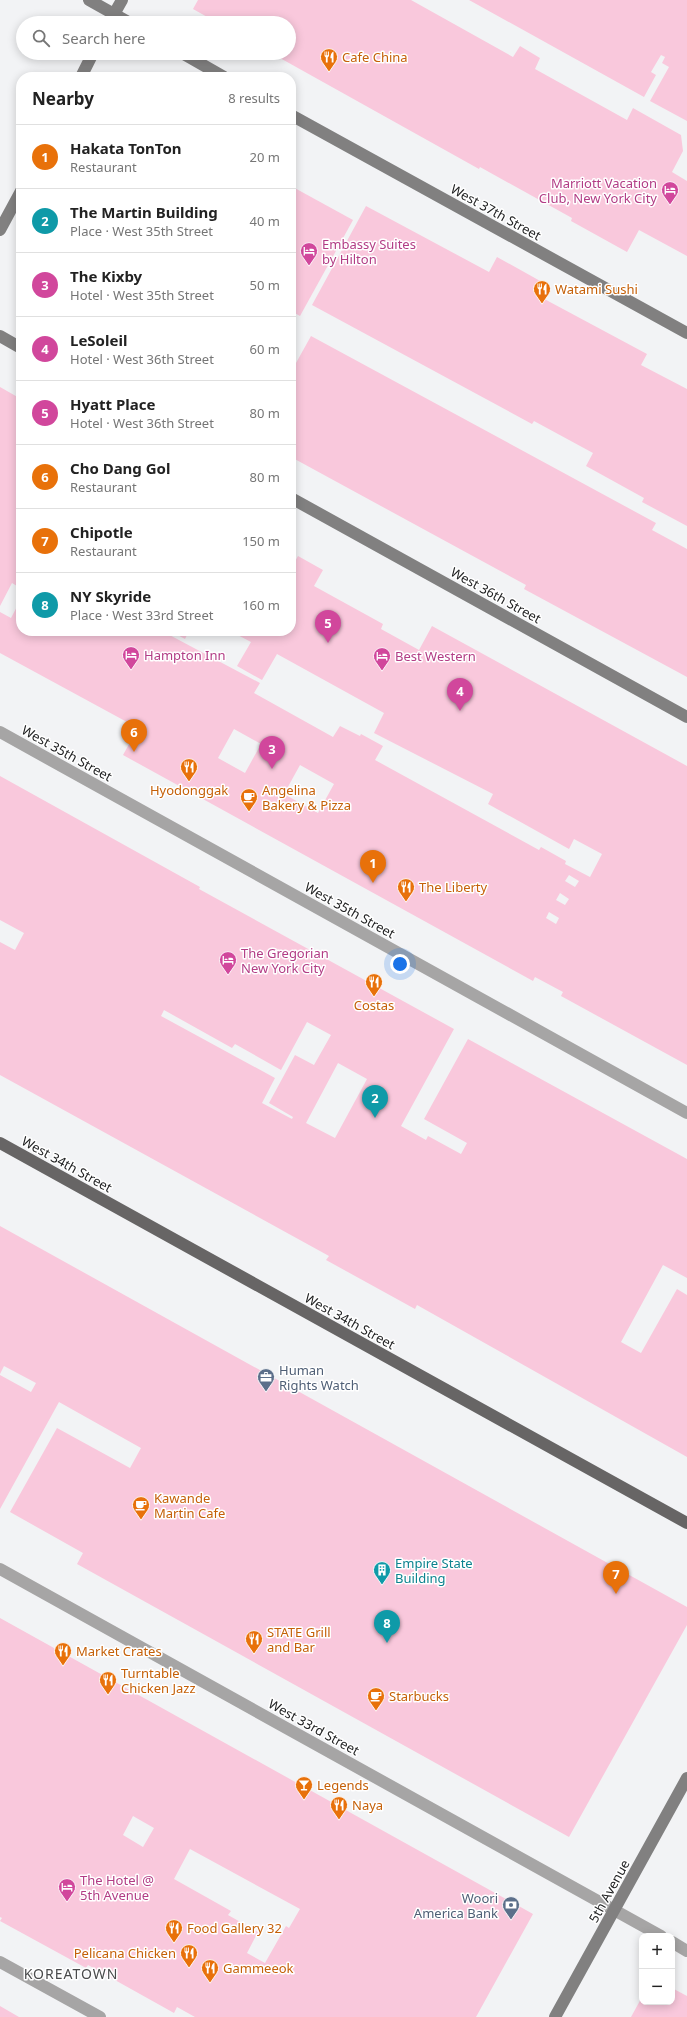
<!DOCTYPE html>
<html lang="en">
<head>
<meta charset="utf-8">
<style>
	:root { --surface:#fff; --page:#f2f2f2; --text:#222; --muted:#767676; --line:#e0e0e0; --accent:#b45309 }
	body { margin:0; font-family:"Noto Sans",sans-serif; background:var(--page); color:var(--text) }
	.controls { position:absolute; right:12px; bottom:12px; display:grid; overflow:hidden; border-radius:8px; box-shadow:0 2px 10px #0003 }
	.controls button { width:36px; height:36px; display:grid; place-items:center; padding:0; border:0; border-bottom:1px solid var(--line); background:var(--surface); color:var(--text); font:20px sans-serif }
	.you { position:absolute; left:400px; top:964px; width:14px; height:14px; margin:-10px; border:3px solid #fff; border-radius:50%; background:#1a73e8; box-shadow:0 0 0 6px #1a73e833 }
	.badge { display:grid; place-items:center; width:26px; height:26px; border-radius:50%; background:var(--accent); color:#fff; font-size:13px; font-weight:700 }
	.pin { position:absolute; translate:-50% -33px; filter:drop-shadow(0 1px 2px #0008) }
	.pin::after { content:''; position:absolute; top:21px; width:14px; height:12px; background:inherit; clip-path:polygon(0 0,100% 0,50% 100%) }
	.list { margin:0; padding:0; list-style:none }
	h2 { display:flex; justify-content:space-between; align-items:center; height:52px; margin:0; padding:0 16px; font-size:17px }
	h2 small { font-size:13px; font-weight:400; color:var(--muted) }
	.list li { display:grid; grid-template-columns:26px 1fr auto; gap:12px; align-items:center; box-sizing:border-box; height:64px; padding:0 16px; border-top:1px solid var(--line) }
	.list b { display:block; font-size:15px; white-space:nowrap }
	.list p { margin:0; font-size:13px; white-space:nowrap; color:var(--muted) }
	.list em { font-size:13px; font-style:normal; color:var(--muted) }
	.icon { flex:none; width:22px; height:22px; fill:none; stroke:currentColor; stroke-width:2; stroke-linecap:round; stroke-linejoin:round }
	.map { position:relative; flex:none; width:687px; height:2017px; overflow:hidden }
	.search { position:absolute; background:var(--surface); box-shadow:0 2px 10px #0003; left:16px; top:16px; width:280px; height:44px; display:flex; align-items:center; gap:10px; box-sizing:border-box; padding:0 14px; border-radius:22px; color:var(--muted); font-size:15px }
	.panel { position:absolute; background:var(--surface); box-shadow:0 2px 10px #0003; left:16px; top:72px; width:280px; height:564px; border-radius:16px }
	.map>svg:first-child { display:block }
	.building { fill:#f9c8dc; fill-rule:evenodd }
	.lines { fill:none; stroke-linecap:round; stroke-linejoin:round }
	.street { stroke:#a6a5a5; stroke-width:12 }
	.secondary { stroke:#818080; stroke-width:12 }
	.primary { stroke:#676565; stroke-width:12 }
	.labels { text-anchor:middle; stroke-width:3; stroke-linejoin:round; paint-order:stroke }
	.food-label { font-size:13px; fill:#c56008; stroke:#fff; text-anchor:start }
	.hotel-label { font-size:13px; fill:#b23c85; stroke:#fff; text-anchor:start }
	.street-label { font-size:13px; fill:#212223; stroke:#fff }
	.service-label { font-size:13px; fill:#4e5e75; stroke:#fff; text-anchor:start }
	.culture-label { font-size:13px; fill:#0d838f; stroke:#fff; text-anchor:start }
	.neighbourhood-label { font-size:14px; letter-spacing:1px; fill:#494a4b; stroke:#fff }
</style>
</head>
<body>
<div class="map">
<svg width="687" height="2017" viewBox="0 0 687 2017">
	<rect width="100%" height="100%" fill="#f2f3f5"/>
	<g class="building">
		<path d="M198 0H411L513 57 520 46 540 58 535 69 627 120 633 108 681 135 683 151 672 172 687 181V256L639 230 627 252 571 221 572 218 480 167 479 169 271 53H289V23H218L193 9Z"/>
		<path d="M469 0H687V121L650 101 669 67 662 63 665 57 661 55 651 72 656 75 644 97Z"/>
		<path d="M291 186 353 220 300 316 291 311Z"/>
		<path d="M366 206 489 272 497 257 542 282 535 294 647 354 641 365 687 389V526L642 502 644 498 586 466 593 453 534 421 532 424 312 305Z"/>
		<path d="M311 336 656 523 652 530 687 549V677L524 589 526 585 291 457V372Z"/>
		<path d="M0 387 21 399V578L17 586 12 583 0 606Z"/>
		<path d="M298 556 323 570 314 586 383 624 381 629 419 650 432 626 687 766V1065L561 996 563 992 535 977 533 981 123 755 138 728 0 653V612L11 618 21 599V631H162L260 683 254 693 333 737 340 726 360 736 361 734 383 746 375 760 539 850 541 847 566 861 565 864 590 877 602 854 574 839 569 849 488 804 493 794 374 733 384 713 277 654 262 680 237 666 251 642 230 631H291V569ZM234 729 261 744 245 773 218 758ZM300 765 334 784 318 813 284 794ZM569 875 579 881 575 887 565 881ZM560 893 569 899 565 905 556 900ZM549 912 559 918 556 924 546 918Z"/>
		<path d="M170 631H189L185 639Z"/>
		<path d="M0 776 200 887 199 889 454 1029 401 1126 426 1140 428 1136 461 1154 467 1143 424 1119 468 1039 687 1159V1278L663 1265 621 1342 641 1353 677 1289 687 1295V1457L417 1305 415 1309 326 1260 329 1256 0 1075V942L15 950 24 933 0 920ZM164 1010 232 1048 235 1044 281 1070 307 1022 331 1035 314 1065 295 1055 269 1103 293 1117 292 1119 262 1103 275 1078 161 1016ZM338 1063 367 1079 335 1138 306 1123Z"/>
		<path d="M0 1226 687 1607V1625L569 1837 77 1564 83 1553 10 1512 57 1428 130 1468 141 1448 59 1402 0 1509V1375L31 1392 36 1383 4 1366 0 1374Z"/>
		<path d="M0 1618 533 1914 476 2017H195L177 2007 174 2013 88 1965 86 1968 0 1921 2 1918 0 1917ZM133 1816 154 1828 143 1847 123 1835ZM190 1849 300 1909 289 1928 286 1926 265 1963 247 1953 258 1932 228 1915 231 1911 174 1879Z"/>
		<path d="M672 1988 687 1996V2017H631L642 1997V2002H672Z"/>
		<path d="M0 2006 19 2017H0Z"/>
	</g>
	<g class="lines">
		<g class="street">
			<path d="M0 732 687 1113"/>
			<path d="M0 1569 661 1936"/>
			<path d="M672 1942 687 1951"/>
			<path d="M0 1962 100 2017"/>
		</g>
		<g class="secondary">
			<path d="M89 0 130 23"/>
			<path d="M109 23 122 0"/>
			<path d="M182 53 224 77"/>
			<path d="M81 77 93 53"/>
			<path d="M291 115 687 333"/>
			<path d="M0 230 21 191"/>
			<path d="M0 336 21 348"/>
			<path d="M291 498 687 717"/>
			<path d="M555 2017 687 1778"/>
		</g>
		<path class="primary" d="M0 1143 687 1523"/>
	</g>
	<defs>
		<g id="restaurant-pin" transform="scale(0.9)"><path d="M0 17L-7.5 6A9.5 9.5 0 1 1 7.5 6Z" fill="#e8710a" stroke="#fff"/><path d="M-5-6h1v4h1v-4h1v4h1v-4h1v5L-1.5 .5V6h-2V.5L-5-1ZM5-6V6H3V1.5H1.5Q1.5-4 5-6Z" fill="#fff"/></g>
		<g id="hotel-pin" transform="scale(0.9)"><path d="M0 17L-7.5 6A9.5 9.5 0 1 1 7.5 6Z" fill="#d1479c" stroke="#fff"/><path d="M-6-4.5h1.5V1H6V5H4.5V3h-9V5H-6ZM-4 0a1.8 1.8 0 1 1 3.6 0ZM.5 0V-2.5h3Q6-2.5 6 0Z" fill="#fff"/></g>
		<g id="cafe-pin" transform="scale(0.9)"><path d="M0 17L-7.5 6A9.5 9.5 0 1 1 7.5 6Z" fill="#e8710a" stroke="#fff"/><path d="M-5.5-4.5H6V0H3Q3 3.5 0 3.5H-2.5Q-5.5 3.5-5.5 0ZM3-3.2v2h1.7v-2ZM-6 4.5H4V6H-6Z" fill="#fff"/></g>
		<g id="office-pin" transform="scale(0.9)"><path d="M0 17L-7.5 6A9.5 9.5 0 1 1 7.5 6Z" fill="#5c6f8a" stroke="#fff"/><path d="M-6-3h4V-5.5h4V-3h4V5H-6ZM-1-4.5V-3h2v-1.5ZM-6 0V1H6V0Z" fill="#fff"/></g>
		<g id="building-pin" transform="scale(0.9)"><path d="M0 17L-7.5 6A9.5 9.5 0 1 1 7.5 6Z" fill="#0f9aa8" stroke="#fff"/><path d="M-4-6H4V6H1V3H-1V6H-4ZM-2.5-4.3h1.7v1.8h-1.7ZM.8-4.3h1.7v1.8H.8ZM-2.5-1h1.7V.8h-1.7ZM.8-1h1.7V.8H.8Z" fill="#fff"/></g>
		<g id="bar-pin" transform="scale(0.9)"><path d="M0 17L-7.5 6A9.5 9.5 0 1 1 7.5 6Z" fill="#e8710a" stroke="#fff"/><path d="M-6-5H6L.8 .8V4.5H3.5V6h-7V4.5H-.8V.8Z" fill="#fff"/></g>
		<g id="bank-pin" transform="scale(0.9)"><path d="M0 17L-7.5 6A9.5 9.5 0 1 1 7.5 6Z" fill="#5c6f8a" stroke="#fff"/><path d="M-6-4H6V4H-6ZM0-2.3a2.3 2.3 0 1 0 0 4.6a2.3 2.3 0 1 0 0-4.6Z" fill="#fff"/></g>
	</defs>
	<g fill-rule="evenodd">
		<use href="#restaurant-pin" x="329" y="57"/>
		<use href="#hotel-pin" x="670" y="190"/>
		<use href="#hotel-pin" x="309" y="251"/>
		<use href="#restaurant-pin" x="542" y="289"/>
		<use href="#hotel-pin" x="131" y="655"/>
		<use href="#hotel-pin" x="382" y="656"/>
		<use href="#restaurant-pin" x="189" y="767"/>
		<use href="#cafe-pin" x="249" y="797"/>
		<use href="#restaurant-pin" x="406" y="887"/>
		<use href="#hotel-pin" x="228" y="960"/>
		<use href="#restaurant-pin" x="374" y="982"/>
		<use href="#office-pin" x="266" y="1377"/>
		<use href="#cafe-pin" x="141" y="1505"/>
		<use href="#building-pin" x="382" y="1570"/>
		<use href="#restaurant-pin" x="254" y="1639"/>
		<use href="#restaurant-pin" x="63" y="1651"/>
		<use href="#restaurant-pin" x="108" y="1680"/>
		<use href="#cafe-pin" x="376" y="1696"/>
		<use href="#bar-pin" x="304" y="1785"/>
		<use href="#restaurant-pin" x="339" y="1805"/>
		<use href="#hotel-pin" x="67" y="1887"/>
		<use href="#bank-pin" x="511" y="1905"/>
		<use href="#restaurant-pin" x="174" y="1928"/>
		<use href="#restaurant-pin" x="189" y="1953"/>
		<use href="#restaurant-pin" x="210" y="1968"/>
	</g>
	<g class="labels">
		<g class="food-label">
			<text x="342" y="62">Cafe China</text>
			<text x="555" y="294">Watami Sushi</text>
			<text x="189" y="795" text-anchor="middle">Hyodonggak</text>
			<text x="262" y="795">Angelina<tspan x="262" dy="15">Bakery &amp; Pizza</tspan></text>
			<text x="419" y="892">The Liberty</text>
			<text x="374" y="1010" text-anchor="middle">Costas</text>
			<text x="154" y="1503">Kawande<tspan x="154" dy="15">Martin Cafe</tspan></text>
			<text x="267" y="1637">STATE Grill<tspan x="267" dy="15">and Bar</tspan></text>
			<text x="76" y="1656">Market Crates</text>
			<text x="121" y="1678">Turntable<tspan x="121" dy="15">Chicken Jazz</tspan></text>
			<text x="389" y="1701">Starbucks</text>
			<text x="317" y="1790">Legends</text>
			<text x="352" y="1810">Naya</text>
			<text x="187" y="1933">Food Gallery 32</text>
			<text x="176" y="1958" text-anchor="end">Pelicana Chicken</text>
			<text x="223" y="1973">Gammeeok</text>
		</g>
		<g class="hotel-label">
			<text x="657" y="188" text-anchor="end">Marriott Vacation<tspan x="657" dy="15">Club, New York City</tspan></text>
			<text x="322" y="249">Embassy Suites<tspan x="322" dy="15">by Hilton</tspan></text>
			<text x="144" y="660">Hampton Inn</text>
			<text x="395" y="661">Best Western</text>
			<text x="241" y="958">The Gregorian<tspan x="241" dy="15">New York City</tspan></text>
			<text x="80" y="1885">The Hotel @<tspan x="80" dy="15">5th Avenue</tspan></text>
		</g>
		<g class="street-label">
			<text transform="translate(496 212) rotate(29)" y="5">West 37th Street</text>
			<text transform="translate(496 595) rotate(29)" y="5">West 36th Street</text>
			<text transform="translate(67 753) rotate(29)" y="5">West 35th Street</text>
			<text transform="translate(350 910) rotate(29)" y="5">West 35th Street</text>
			<text transform="translate(67 1164) rotate(29)" y="5">West 34th Street</text>
			<text transform="translate(350 1321) rotate(29)" y="5">West 34th Street</text>
			<text transform="translate(314 1727) rotate(29)" y="5">West 33rd Street</text>
			<text transform="translate(609 1891) rotate(-61)" y="5">5th Avenue</text>
		</g>
		<g class="service-label">
			<text x="279" y="1375">Human<tspan x="279" dy="15">Rights Watch</tspan></text>
			<text x="498" y="1903" text-anchor="end">Woori<tspan x="498" dy="15">America Bank</tspan></text>
		</g>
		<g class="culture-label">
			<text x="395" y="1568">Empire State<tspan x="395" dy="15">Building</tspan></text>
		</g>
		<g class="neighbourhood-label">
			<text x="71" y="1979">KOREATOWN</text>
		</g>
	</g>
</svg>
<div class="controls">
<button>+</button>
<button>−</button>
</div>
<div class="you"></div>
<div class="pin badge" style="left:373px;top:883px;background:#e8710a">1</div>
<div class="pin badge" style="left:375px;top:1118px;background:#0f9aa8">2</div>
<div class="pin badge" style="left:272px;top:769px;background:#d1479c">3</div>
<div class="pin badge" style="left:460px;top:711px;background:#d1479c">4</div>
<div class="pin badge" style="left:328px;top:643px;background:#d1479c">5</div>
<div class="pin badge" style="left:134px;top:752px;background:#e8710a">6</div>
<div class="pin badge" style="left:616px;top:1594px;background:#e8710a">7</div>
<div class="pin badge" style="left:387px;top:1643px;background:#0f9aa8">8</div>
<div class="search"><svg class="icon" aria-label="search" viewBox="0 0 24 24"><circle cx="10" cy="10" r="6"/><path d="M15 15l6 6"/></svg>Search here</div>
<section class="panel">
<h2>Nearby<small>8 results</small></h2>
<ul class="list">
<li><span class="badge" style="background:#e8710a">1</span><div><b>Hakata TonTon</b><p>Restaurant</p></div><em>20 m</em></li>
<li><span class="badge" style="background:#0f9aa8">2</span><div><b>The Martin Building</b><p>Place · West 35th Street</p></div><em>40 m</em></li>
<li><span class="badge" style="background:#d1479c">3</span><div><b>The Kixby</b><p>Hotel · West 35th Street</p></div><em>50 m</em></li>
<li><span class="badge" style="background:#d1479c">4</span><div><b>LeSoleil</b><p>Hotel · West 36th Street</p></div><em>60 m</em></li>
<li><span class="badge" style="background:#d1479c">5</span><div><b>Hyatt Place</b><p>Hotel · West 36th Street</p></div><em>80 m</em></li>
<li><span class="badge" style="background:#e8710a">6</span><div><b>Cho Dang Gol</b><p>Restaurant</p></div><em>80 m</em></li>
<li><span class="badge" style="background:#e8710a">7</span><div><b>Chipotle</b><p>Restaurant</p></div><em>150 m</em></li>
<li><span class="badge" style="background:#0f9aa8">8</span><div><b>NY Skyride</b><p>Place · West 33rd Street</p></div><em>160 m</em></li>
</ul>
</section>
</div>
</body>
</html>
